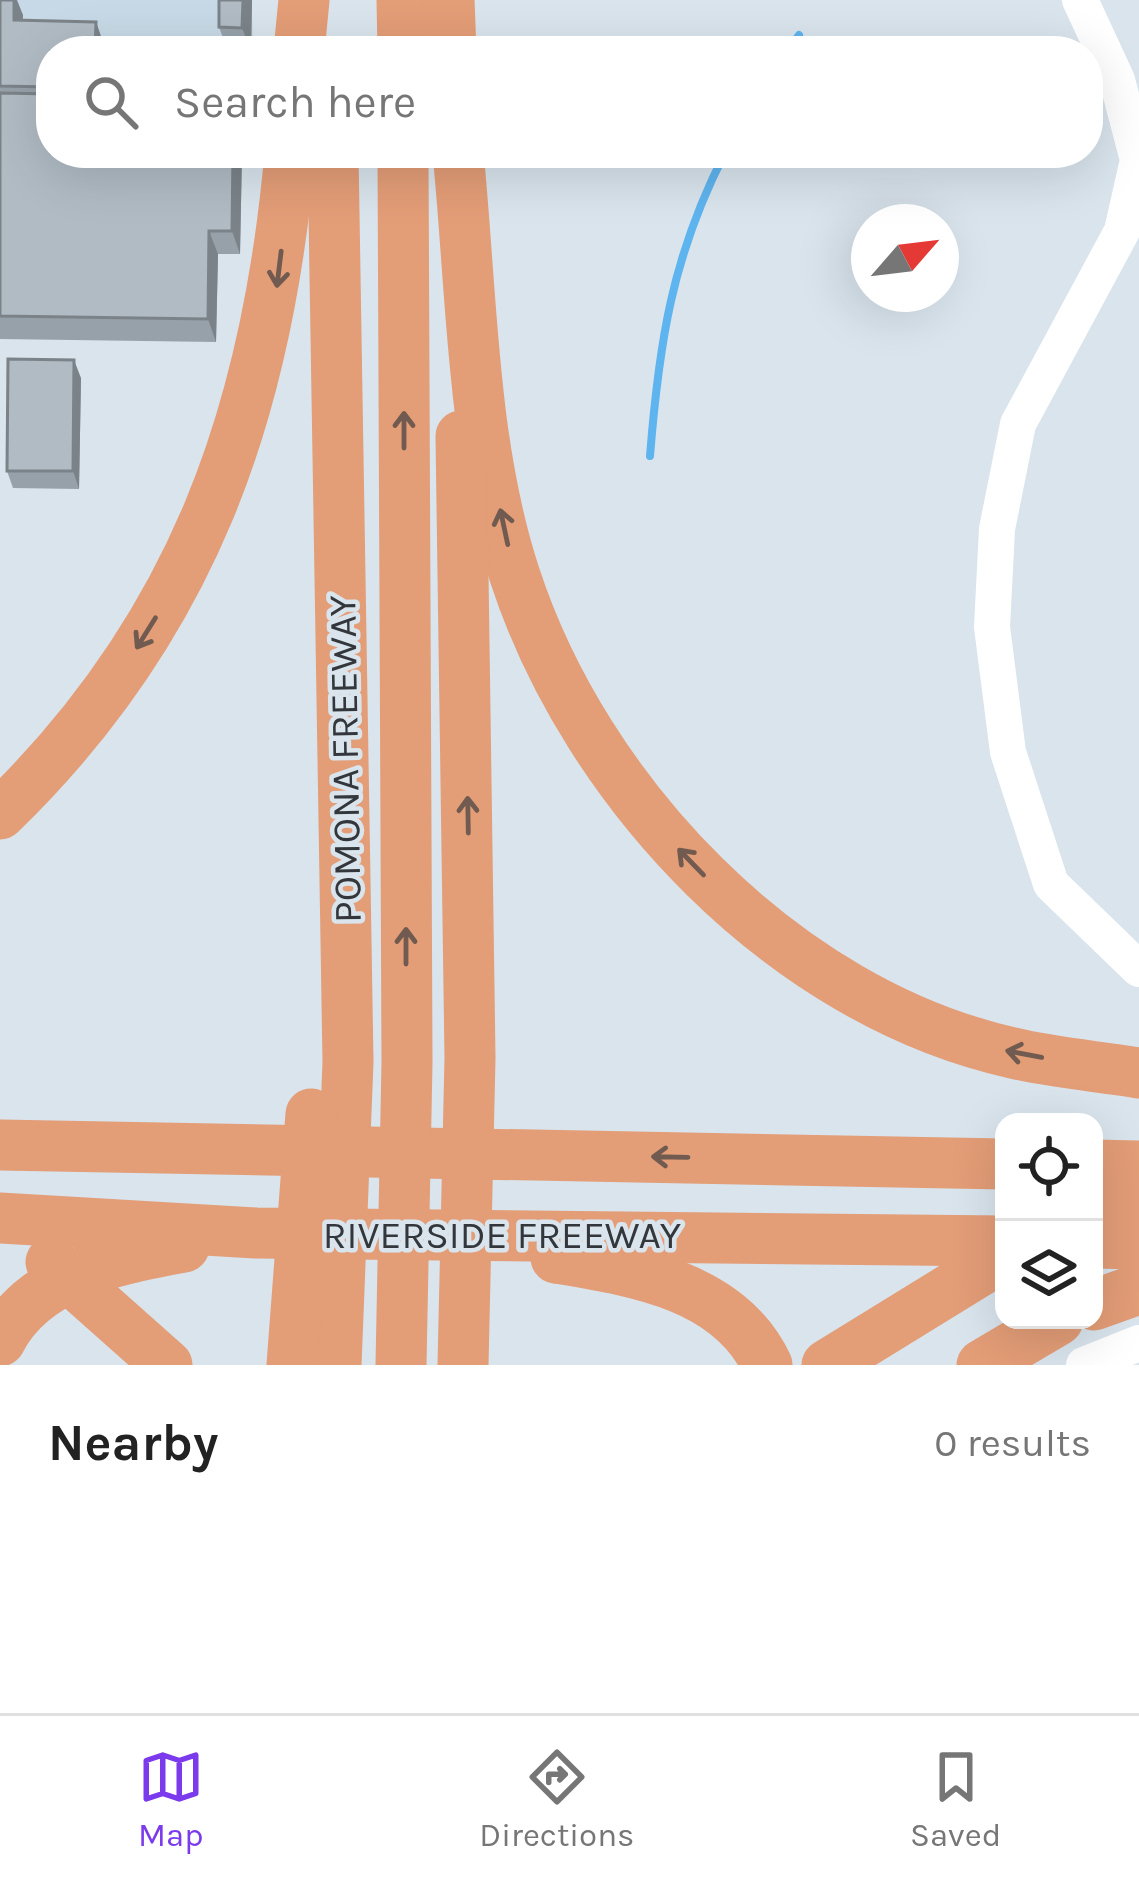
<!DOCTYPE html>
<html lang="en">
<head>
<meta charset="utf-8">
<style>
	:root { --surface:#fff; --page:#f6f6f6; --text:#222; --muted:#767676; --line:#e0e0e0; --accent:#7c3aed }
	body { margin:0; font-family:Karla,sans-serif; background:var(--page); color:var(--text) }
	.controls { position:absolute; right:36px; bottom:36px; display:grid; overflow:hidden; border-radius:24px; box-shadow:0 12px 48px #0002 }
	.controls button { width:108px; height:108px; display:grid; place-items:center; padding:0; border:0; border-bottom:3px solid var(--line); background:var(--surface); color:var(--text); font:60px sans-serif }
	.compass { position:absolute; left:851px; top:204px; width:108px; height:108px; border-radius:50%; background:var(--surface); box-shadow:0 12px 48px #0002; rotate:62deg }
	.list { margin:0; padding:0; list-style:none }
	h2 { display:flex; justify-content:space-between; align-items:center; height:156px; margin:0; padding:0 48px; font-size:51px }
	h2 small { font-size:39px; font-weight:400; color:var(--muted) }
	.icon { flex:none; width:66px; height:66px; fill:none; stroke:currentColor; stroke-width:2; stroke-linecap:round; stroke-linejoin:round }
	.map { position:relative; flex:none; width:1139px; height:1365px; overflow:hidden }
	.search { position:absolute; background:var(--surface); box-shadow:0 12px 48px #0002; left:36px; right:36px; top:36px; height:132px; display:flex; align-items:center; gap:30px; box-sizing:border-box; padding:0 42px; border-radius:48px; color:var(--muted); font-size:45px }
	.sheet { height:348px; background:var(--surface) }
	nav { display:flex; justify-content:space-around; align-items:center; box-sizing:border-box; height:168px; border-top:3px solid var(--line); background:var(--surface); font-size:33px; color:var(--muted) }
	nav a { display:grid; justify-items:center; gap:6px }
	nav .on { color:var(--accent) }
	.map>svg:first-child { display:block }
	.built { fill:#c7d9e6 }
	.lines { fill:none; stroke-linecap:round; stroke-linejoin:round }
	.stream { stroke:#5eb4ef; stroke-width:8 }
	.minor { stroke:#fff; stroke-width:36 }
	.highway { stroke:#e39d77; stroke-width:51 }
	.wall { fill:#97a1a9 }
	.shaded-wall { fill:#7b8389 }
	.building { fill:#b0bbc4; stroke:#7b8389; stroke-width:3 }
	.oneway { stroke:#715b50 }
	.labels { text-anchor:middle; stroke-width:9; stroke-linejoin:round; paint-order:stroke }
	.street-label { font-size:39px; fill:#33373b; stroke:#d9e4ed }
</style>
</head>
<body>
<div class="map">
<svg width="1139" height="1365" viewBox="0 0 1139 1365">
	<rect width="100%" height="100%" fill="#d9e4ed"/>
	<path class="built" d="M0 0H251L254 51H51Z"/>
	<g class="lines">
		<g class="stream">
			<path d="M788 51 799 35"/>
			<path d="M650 456C659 343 672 256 725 153"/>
		</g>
		<g class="minor">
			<path d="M1080 0 1117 80 1138 160 1122 231 1018 424 997 529 992 627 1008 752 1051 884 1139 969"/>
			<path d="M1084 1365 1139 1343"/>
		</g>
		<g class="highway">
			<path d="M402 0 403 51"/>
			<path d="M449 0 451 51"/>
			<path d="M299 51 304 0"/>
			<path d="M333 153 348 1062 336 1365"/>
			<path d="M458 153C472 291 471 443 515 576 586 793 784 1002 1013 1053 1054 1063 1097 1066 1139 1073"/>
			<path d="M461 436 470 1058 463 1365"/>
			<path d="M0 814C192 628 267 415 290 153"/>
			<path d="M0 1145 1004 1164"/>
			<path d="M1094 1165 1139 1166"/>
			<path d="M1094 1212 1139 1191"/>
			<path d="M0 1218 256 1233 1004 1241"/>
			<path d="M1094 1243 1139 1244"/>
			<path d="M556 1258C634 1271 729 1285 767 1365"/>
			<path d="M51 1262 167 1365"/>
			<path d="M1094 1305 1139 1289"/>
			<path d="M0 1341C34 1274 116 1260 184 1247"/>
			<path d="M292 1365 311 1114"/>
			<path d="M401 1365 407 1063 403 153"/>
			<path d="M827 1365 1004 1256"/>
			<path d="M982 1365 1058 1320"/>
		</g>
	</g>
	<g class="wall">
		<path d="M0 0 23 15 22 21 96 22 104 45V51H51V153H242L240 254H218L216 342 0 339Z"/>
		<path d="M219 0H252L251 51H228L219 27Z"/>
		<path d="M81 378 79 489 13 488 7 471Z"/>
	</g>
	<g class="shaded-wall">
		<path d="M14 0H17L23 15 22 44 14 20Z"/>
		<path d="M243 0H252L251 51 242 28Z"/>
		<path d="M96 22 104 45V51H95Z"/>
		<path d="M233 153H242L240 254 232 231Z"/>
		<path d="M209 231 218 254 216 342 208 319Z"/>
		<path d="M74 360 81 378 79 489 73 471Z"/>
	</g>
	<g class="building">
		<path d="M0 0H14V20L96 22 95 51H51V87L0 86Z"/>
		<path d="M219 0H243L242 28 219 27Z"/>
		<path d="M0 93 51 94V153H233L232 231H209L208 319 0 316Z"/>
		<path d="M8 359 74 360 73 471H7Z"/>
	</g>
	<defs><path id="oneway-shaft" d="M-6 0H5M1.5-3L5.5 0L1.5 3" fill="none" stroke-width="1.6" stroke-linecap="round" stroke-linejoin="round" transform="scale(3)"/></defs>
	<g class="oneway">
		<use href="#oneway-shaft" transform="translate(279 269) rotate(97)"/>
		<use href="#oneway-shaft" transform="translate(404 430) rotate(-90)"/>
		<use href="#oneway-shaft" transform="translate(504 527) rotate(-102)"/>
		<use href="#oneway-shaft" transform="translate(146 633) rotate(122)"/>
		<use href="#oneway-shaft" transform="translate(468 815) rotate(-91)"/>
		<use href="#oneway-shaft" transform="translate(691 862) rotate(-134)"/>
		<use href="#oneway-shaft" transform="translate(406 946) rotate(-90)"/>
		<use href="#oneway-shaft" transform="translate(1024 1054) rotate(-169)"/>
		<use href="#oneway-shaft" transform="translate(670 1157) rotate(-179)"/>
	</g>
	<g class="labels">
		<g class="street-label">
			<text transform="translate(344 759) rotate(-91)" y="14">POMONA FREEWAY</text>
			<text x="502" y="1248">RIVERSIDE FREEWAY</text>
		</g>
	</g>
</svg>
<div class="controls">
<button><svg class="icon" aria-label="locate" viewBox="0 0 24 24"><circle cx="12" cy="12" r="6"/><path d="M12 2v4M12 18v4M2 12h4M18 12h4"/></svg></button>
<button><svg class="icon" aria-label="layers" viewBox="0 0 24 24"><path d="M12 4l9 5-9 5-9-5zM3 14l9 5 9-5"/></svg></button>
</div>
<svg class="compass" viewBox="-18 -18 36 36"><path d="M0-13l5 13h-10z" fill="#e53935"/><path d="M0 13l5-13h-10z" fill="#767676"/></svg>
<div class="search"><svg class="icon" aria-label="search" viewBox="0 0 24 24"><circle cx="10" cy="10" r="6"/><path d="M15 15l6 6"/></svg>Search here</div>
</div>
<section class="sheet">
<h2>Nearby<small>0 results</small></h2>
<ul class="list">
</ul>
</section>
<nav>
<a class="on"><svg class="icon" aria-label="map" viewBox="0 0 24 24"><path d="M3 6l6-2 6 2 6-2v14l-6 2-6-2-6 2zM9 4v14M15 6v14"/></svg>Map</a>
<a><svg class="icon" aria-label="directions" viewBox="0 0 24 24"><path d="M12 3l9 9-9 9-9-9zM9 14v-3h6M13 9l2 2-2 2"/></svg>Directions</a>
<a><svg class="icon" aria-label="saved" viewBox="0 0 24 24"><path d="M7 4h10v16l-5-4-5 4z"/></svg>Saved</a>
</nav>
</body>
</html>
